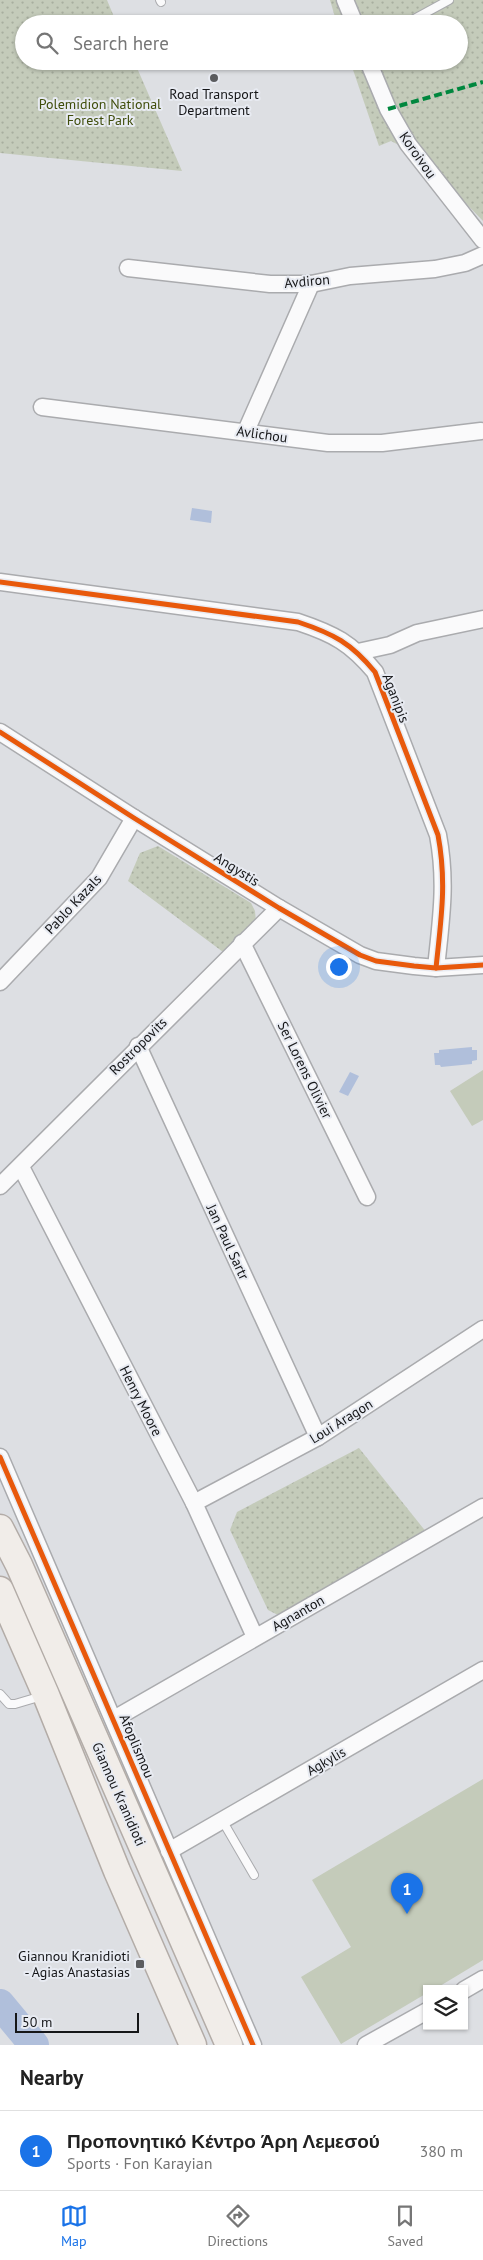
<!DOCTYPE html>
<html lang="en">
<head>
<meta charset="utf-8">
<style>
	:root { --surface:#fff; --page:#f2f2f2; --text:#222; --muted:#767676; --line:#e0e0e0; --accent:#1a73e8 }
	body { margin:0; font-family:"PT Sans",sans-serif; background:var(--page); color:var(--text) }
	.controls { position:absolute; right:15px; bottom:15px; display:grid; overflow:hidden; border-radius:0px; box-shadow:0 1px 4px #0004 }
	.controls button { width:45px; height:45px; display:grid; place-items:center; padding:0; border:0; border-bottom:1px solid var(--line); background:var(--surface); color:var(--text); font:25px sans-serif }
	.scale { position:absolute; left:15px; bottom:12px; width:124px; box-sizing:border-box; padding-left:5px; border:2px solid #151618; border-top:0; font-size:14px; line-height:18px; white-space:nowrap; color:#151618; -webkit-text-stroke:4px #e8ebf2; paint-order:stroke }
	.you { position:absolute; left:338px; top:966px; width:18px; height:18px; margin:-12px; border:4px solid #fff; border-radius:50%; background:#1a73e8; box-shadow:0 0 0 8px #1a73e833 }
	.badge { display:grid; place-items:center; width:32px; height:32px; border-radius:50%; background:var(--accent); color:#fff; font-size:16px; font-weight:700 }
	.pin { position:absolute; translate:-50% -41px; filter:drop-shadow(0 1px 2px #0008) }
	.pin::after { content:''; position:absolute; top:26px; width:18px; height:15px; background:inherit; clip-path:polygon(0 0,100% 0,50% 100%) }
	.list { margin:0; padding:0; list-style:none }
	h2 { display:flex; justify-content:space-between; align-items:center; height:65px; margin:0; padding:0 20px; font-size:21px }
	h2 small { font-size:16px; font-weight:400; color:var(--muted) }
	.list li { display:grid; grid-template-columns:32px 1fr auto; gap:15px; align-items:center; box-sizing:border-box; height:80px; padding:0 20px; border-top:1px solid var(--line) }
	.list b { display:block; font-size:19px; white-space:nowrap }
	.list p { margin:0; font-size:16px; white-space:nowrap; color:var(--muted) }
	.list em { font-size:16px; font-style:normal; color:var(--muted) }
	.icon { flex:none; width:28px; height:28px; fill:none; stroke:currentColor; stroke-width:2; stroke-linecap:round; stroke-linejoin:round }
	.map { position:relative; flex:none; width:483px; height:2045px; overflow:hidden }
	.search { position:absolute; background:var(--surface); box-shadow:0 1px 4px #0004; left:15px; right:15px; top:15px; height:55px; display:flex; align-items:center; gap:12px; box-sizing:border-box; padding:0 18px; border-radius:28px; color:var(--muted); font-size:19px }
	.sheet { height:145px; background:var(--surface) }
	nav { display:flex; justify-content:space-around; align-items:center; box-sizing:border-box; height:70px; border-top:1px solid var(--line); background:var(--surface); font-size:14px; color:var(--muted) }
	nav a { display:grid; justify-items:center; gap:2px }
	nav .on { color:var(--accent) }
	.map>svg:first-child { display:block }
	.park { fill:url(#park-dots) }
	.garden { fill:#c4cbba }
	.water { fill:#b0bfdb }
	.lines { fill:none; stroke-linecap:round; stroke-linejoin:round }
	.river { stroke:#b0bfdb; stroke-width:30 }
	.lane-casing { stroke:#aaabae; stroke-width:10 }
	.street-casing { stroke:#aaabae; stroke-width:19 }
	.primary-casing { stroke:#b3aca7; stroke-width:29 }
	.lane { stroke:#fafafb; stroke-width:8 }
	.street { stroke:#fafafb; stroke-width:16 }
	.primary { stroke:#f1ede9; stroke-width:26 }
	.quiet { stroke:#00873e; stroke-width:4; stroke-dasharray:8 4; stroke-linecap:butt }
	.cycleway-casing { stroke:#e8ebf2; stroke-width:8 }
	.cycleway { stroke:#e8590c; stroke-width:5 }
	.poi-dot { fill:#5b5c5f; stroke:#e8ebf2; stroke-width:2 }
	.labels { text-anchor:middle; stroke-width:4; stroke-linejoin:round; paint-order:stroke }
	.poi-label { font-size:14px; fill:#151618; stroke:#e8ebf2 }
	.park-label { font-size:14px; fill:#3f4d0a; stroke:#e8ebf2 }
	.street-label { font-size:14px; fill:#151618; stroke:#e8ebf2 }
</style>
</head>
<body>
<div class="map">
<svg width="483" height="2045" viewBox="0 0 483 2045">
	<defs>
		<pattern id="park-dots" width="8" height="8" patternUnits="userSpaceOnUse" patternTransform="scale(1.25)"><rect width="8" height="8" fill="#c4cbba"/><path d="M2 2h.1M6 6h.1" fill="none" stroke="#a8ae9f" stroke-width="1.8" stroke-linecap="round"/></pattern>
	</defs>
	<rect width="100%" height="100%" fill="#dddfe3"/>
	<g class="park">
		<path d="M0 0H107L117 24H24V61H134L182 171 0 153Z"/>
		<path d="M330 0H483V221L420 156 391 141 379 146 350 61H459V24H337Z"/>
		<path d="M158 846 251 903 255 911 256 922 223 952 128 881 140 853Z"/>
		<path d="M359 1448 427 1533 284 1618 268 1610 230 1530 237 1512Z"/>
	</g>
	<g class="garden">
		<path d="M483 1070V1120L472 1126 450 1091Z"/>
		<path d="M483 1779V1960L435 1989H427V1993L341 2044 301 1977 351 1947 312 1880Z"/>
	</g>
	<g class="water">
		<path d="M192 508 212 511 211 523 190 520Z"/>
		<path d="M472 1047V1050H477V1060L472 1061V1064L441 1067 440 1065H435L434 1053H439V1050Z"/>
		<path d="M350 1072 359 1076 348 1096 339 1092Z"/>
	</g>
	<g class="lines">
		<path class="river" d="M0 2004 34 2045"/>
		<g class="lane-casing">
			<g id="lane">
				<path d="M160 0 161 2"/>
				<path d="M405 24 449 0"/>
				<path d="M0 1694 9 1704H15L42 1696"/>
				<path d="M222 1820 254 1875"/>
			</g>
		</g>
		<g class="street-casing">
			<g id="street">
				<path d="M345 0 355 24"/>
				<path d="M368 61 388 109 408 144 483 240"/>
				<path d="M128 268 270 284H311L350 276 435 269 465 263 483 255"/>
				<path d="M42 407 328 443H382L481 431"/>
				<path d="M246 431 311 284"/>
				<path d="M0 582 298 622C334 634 351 643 375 672L438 835C447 883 441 919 436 968"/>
				<path d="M358 652 390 645 417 633 483 619"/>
				<path d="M0 732 134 818 279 908 360 955 376 961 414 966 436 968 483 965"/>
				<path d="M242 943 367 1197"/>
				<path d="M0 982 99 878 134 818"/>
				<path d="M138 1046 318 1437"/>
				<path d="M21 1167 194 1503 255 1637"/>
				<path d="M0 1186 279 908"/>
				<path d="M0 1457 253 2045"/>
				<path d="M194 1503 318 1437 483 1329"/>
				<path d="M114 1719 483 1507"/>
				<path d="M169 1851 483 1670"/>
				<path d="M464 1990 483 1979"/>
				<path d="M366 2045 427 2011"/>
			</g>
		</g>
		<g class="primary-casing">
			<g id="primary">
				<path d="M0 1528 19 1565 229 2045"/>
				<path d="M0 1590 46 1695 117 1871 193 2045"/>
			</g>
		</g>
		<use href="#lane" class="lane"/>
		<use href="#street" class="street"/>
		<use href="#primary" class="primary"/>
		<path class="quiet" d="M388 109 483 82"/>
		<g class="cycleway-casing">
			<g id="cycleway">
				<path d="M0 582 298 622C334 634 351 643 375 672L438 835C447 883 441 919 436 968"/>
				<path d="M0 732 134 818 279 908 360 955 376 961 414 966 436 968 483 965"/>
				<path d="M0 1457 253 2045"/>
			</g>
		</g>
		<use href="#cycleway" class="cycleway"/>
	</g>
	<g class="poi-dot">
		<circle cx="214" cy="78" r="5"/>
		<rect x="135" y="1959" width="10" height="10" rx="2.5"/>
	</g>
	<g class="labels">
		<g class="poi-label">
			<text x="214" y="99">Road Transport<tspan x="214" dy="16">Department</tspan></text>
			<text x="130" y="1961" text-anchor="end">Giannou Kranidioti<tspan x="130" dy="16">- Agias Anastasias</tspan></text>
		</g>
		<g class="park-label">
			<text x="100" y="109">Polemidion National<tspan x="100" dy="16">Forest Park</tspan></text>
		</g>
		<g class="street-label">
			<text transform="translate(418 155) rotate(55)" y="5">Koroivou</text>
			<text transform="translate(307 281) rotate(-5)" y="5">Avdiron</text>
			<text transform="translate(262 434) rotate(8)" y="5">Avlichou</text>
			<text transform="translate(396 698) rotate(69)" y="5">Aganipis</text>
			<text transform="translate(237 869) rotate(32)" y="5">Angystis</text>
			<text transform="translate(73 904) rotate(-47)" y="5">Pablo Kazals</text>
			<text transform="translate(138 1046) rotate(-45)" y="5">Rostropovits</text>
			<text transform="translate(305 1070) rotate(64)" y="5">Ser Lorens Olivier</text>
			<text transform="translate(228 1242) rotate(65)" y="5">Jan Paul Sartr</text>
			<text transform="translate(141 1401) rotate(63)" y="5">Henry Moore</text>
			<text transform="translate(341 1421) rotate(-32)" y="5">Loui Aragon</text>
			<text transform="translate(298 1613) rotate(-30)" y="5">Agnanton</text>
			<text transform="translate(137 1746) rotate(67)" y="5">Afoplismou</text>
			<text transform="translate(326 1761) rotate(-30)" y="5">Agkylis</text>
			<text transform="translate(119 1794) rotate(66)" y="5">Giannou Kranidioti</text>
		</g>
	</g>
</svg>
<div class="controls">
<button><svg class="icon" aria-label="layers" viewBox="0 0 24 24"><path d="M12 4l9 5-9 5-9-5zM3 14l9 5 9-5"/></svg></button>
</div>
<div class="scale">50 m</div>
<div class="you"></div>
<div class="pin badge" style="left:407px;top:1914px">1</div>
<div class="search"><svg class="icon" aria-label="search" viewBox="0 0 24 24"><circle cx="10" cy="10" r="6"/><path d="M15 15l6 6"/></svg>Search here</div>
</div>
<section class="sheet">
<h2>Nearby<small></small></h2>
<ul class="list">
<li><span class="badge">1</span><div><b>Προπονητικό Κέντρο Άρη Λεμεσού</b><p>Sports · Fon Karayian</p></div><em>380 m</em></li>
</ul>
</section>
<nav>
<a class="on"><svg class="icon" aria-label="map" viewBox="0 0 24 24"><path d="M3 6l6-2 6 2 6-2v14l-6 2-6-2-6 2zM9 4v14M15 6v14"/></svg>Map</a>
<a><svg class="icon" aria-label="directions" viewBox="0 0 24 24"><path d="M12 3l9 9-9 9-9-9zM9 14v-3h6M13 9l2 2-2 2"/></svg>Directions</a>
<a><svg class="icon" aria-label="saved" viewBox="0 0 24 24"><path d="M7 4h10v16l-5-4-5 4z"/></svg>Saved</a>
</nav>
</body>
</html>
